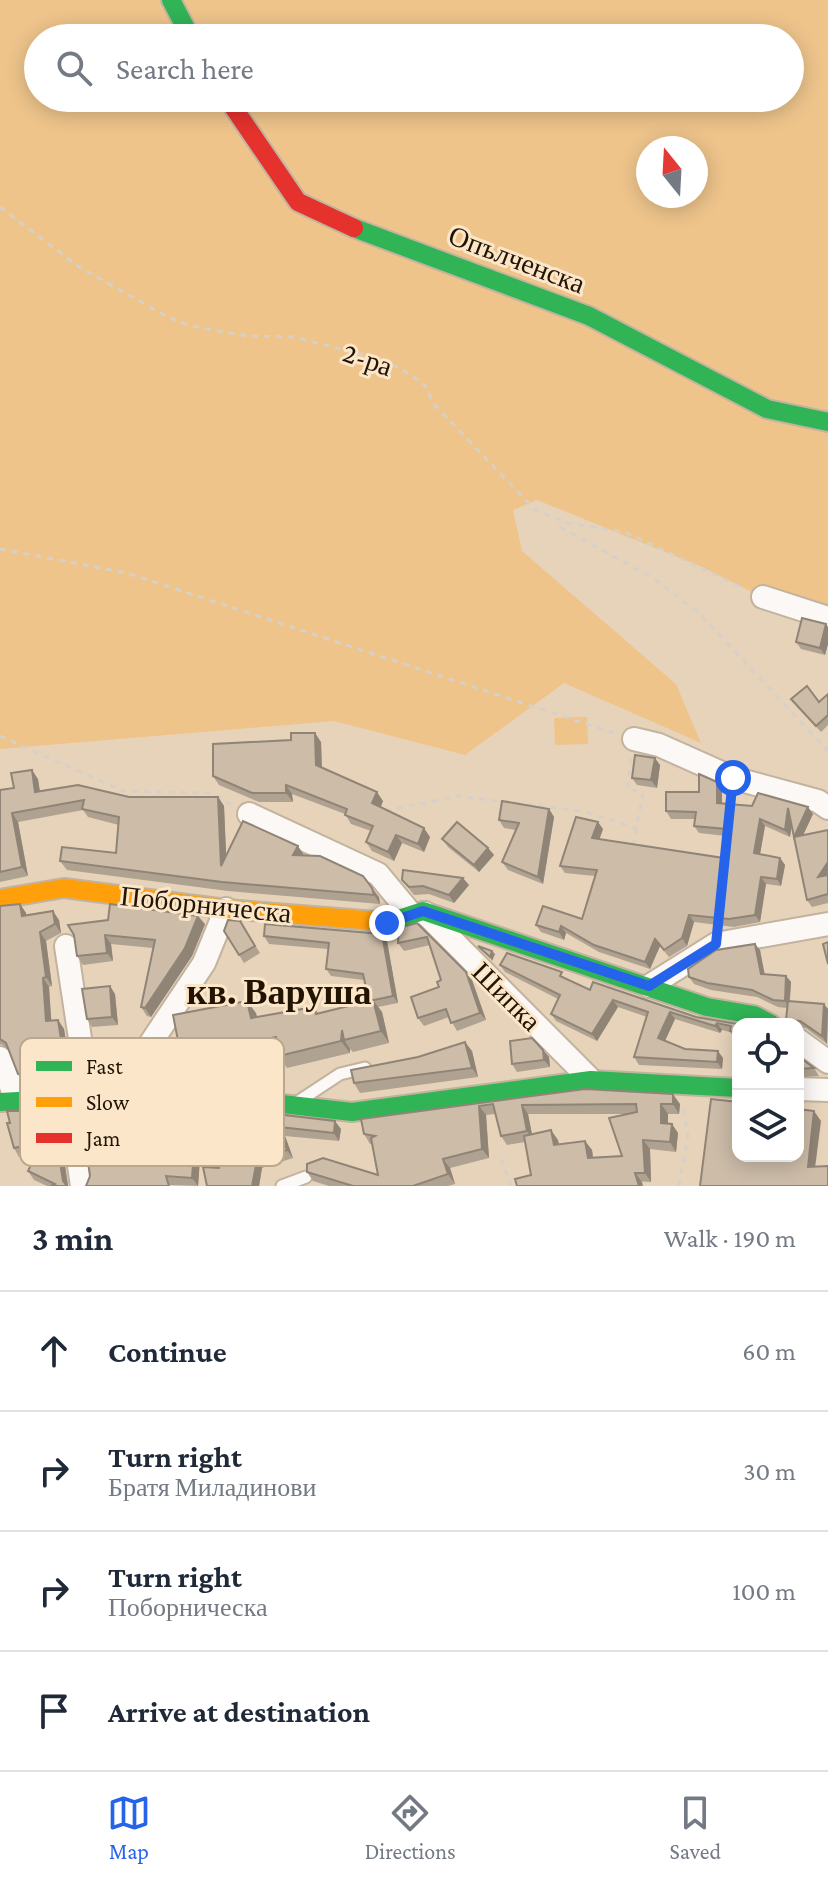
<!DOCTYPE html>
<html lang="en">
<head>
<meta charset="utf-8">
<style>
	:root { --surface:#fff; --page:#f6f6f7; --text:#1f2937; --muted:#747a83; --line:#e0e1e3; --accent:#2563eb }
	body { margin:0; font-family:"Crimson Pro",serif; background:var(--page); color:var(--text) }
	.controls { position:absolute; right:24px; bottom:24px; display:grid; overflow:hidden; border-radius:16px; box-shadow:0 4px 20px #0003 }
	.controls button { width:72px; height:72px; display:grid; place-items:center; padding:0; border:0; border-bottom:2px solid var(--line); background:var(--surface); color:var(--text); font:40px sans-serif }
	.compass { position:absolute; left:636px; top:136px; width:72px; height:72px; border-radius:50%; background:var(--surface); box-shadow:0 4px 20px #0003; rotate:342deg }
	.stop { position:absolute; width:24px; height:24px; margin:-18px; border:6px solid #2563eb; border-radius:50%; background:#fff }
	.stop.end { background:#2563eb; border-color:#fff; box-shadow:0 2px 8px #0008 }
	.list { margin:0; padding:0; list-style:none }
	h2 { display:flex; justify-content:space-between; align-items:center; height:104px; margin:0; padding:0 32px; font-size:34px }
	h2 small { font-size:26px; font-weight:400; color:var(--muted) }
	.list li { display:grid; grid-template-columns:52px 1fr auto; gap:24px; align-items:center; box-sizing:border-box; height:120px; padding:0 32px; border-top:2px solid var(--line) }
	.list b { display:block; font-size:30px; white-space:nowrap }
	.list p { margin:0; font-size:26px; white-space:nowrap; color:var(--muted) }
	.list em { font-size:26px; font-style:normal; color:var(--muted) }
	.icon { flex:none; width:44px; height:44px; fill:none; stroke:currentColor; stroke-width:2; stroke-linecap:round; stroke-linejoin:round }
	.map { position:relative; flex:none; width:828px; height:1186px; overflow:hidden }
	.search { position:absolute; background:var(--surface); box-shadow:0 4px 20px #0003; left:24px; right:24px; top:24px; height:88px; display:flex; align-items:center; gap:20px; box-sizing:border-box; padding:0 28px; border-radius:44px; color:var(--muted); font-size:30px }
	.sheet { height:584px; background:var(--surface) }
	nav { display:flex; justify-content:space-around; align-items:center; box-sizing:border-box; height:112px; border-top:2px solid var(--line); background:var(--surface); font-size:22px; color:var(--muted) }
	nav a { display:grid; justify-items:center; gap:4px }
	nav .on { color:var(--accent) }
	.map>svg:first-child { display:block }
	.green { fill:#eec48b; fill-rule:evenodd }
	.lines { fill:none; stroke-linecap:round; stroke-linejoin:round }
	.lane-casing { stroke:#c2b39f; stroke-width:15 }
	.street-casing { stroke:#c2b39f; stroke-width:26 }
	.fast-casing { stroke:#c2b39f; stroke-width:22 }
	.slow-casing { stroke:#c2b39f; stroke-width:22 }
	.jam-casing { stroke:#c2b39f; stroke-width:22 }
	.path { stroke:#d7d0c8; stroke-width:3; stroke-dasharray:6 6; stroke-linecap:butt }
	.lane { stroke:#fbf8f5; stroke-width:11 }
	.street { stroke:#fbf8f5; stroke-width:22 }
	.fast { stroke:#30b455; stroke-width:18 }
	.slow { stroke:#ff9f0a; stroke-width:18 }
	.jam { stroke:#e5322d; stroke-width:18 }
	.wall { fill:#afa290; fill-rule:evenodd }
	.shaded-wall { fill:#8f8476 }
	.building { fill:#ccbca8; stroke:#8f8476; stroke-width:2 }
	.route { stroke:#2563eb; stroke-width:10 }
	.labels { text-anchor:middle; stroke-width:6; stroke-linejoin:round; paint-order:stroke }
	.street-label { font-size:28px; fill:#221403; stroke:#fce6c9 }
	.district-label { font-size:36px; font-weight:bold; fill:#221403; stroke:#fce6c9 }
	.key { fill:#fce6c9; stroke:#bba78e; stroke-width:2 }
	.key-label { font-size:22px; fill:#221403 }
</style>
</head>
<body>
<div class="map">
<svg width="828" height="1186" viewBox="0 0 828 1186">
	<rect width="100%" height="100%" fill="#e7d3ba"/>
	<g class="green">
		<path d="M0 0H828V618L776 604 702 567 537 500 513 510 522 551 676 684 701 743 564 683 465 755 334 721 0 749ZM38 38H790V98H38ZM648 148H696V196H648Z"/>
		<path d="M587 717 588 744 555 745 554 718Z"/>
	</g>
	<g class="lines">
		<g class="lane-casing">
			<g id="lane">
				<path d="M299 1101 340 1074 365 1068"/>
				<path d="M282 1186 306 1177"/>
			</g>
		</g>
		<g class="street-casing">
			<g id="street">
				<path d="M763 597 828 618"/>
				<path d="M634 739 659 745 733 778 818 801 828 808"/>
				<path d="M249 814 378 874 412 915"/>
				<path d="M425 913 591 1080"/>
				<path d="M66 946 89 1098"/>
				<path d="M649 986 716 944 828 924"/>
				<path d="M798 1040 828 1062"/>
				<path d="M0 1058 16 1099"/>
				<path d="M798 1089 828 1090"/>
				<path d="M69 1098 82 1186"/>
				<path d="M112 1101 204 963 226 909"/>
			</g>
		</g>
		<g class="fast-casing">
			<g id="fast">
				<path d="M171 0 191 38"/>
				<path d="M354 228 589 316 767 409 828 422"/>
				<path d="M389 922 423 911 707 1007 754 1015 771 1024"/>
				<path d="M0 1102 69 1098 248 1100 352 1112 591 1080 738 1088"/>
			</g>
		</g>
		<g class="slow-casing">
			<path id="slow" d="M0 899 64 888 226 909 389 922"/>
		</g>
		<g class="jam-casing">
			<path id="jam" d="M227 98 298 202 354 228"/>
		</g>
		<g class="path">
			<path d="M0 207 79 267 166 316 191 326 248 336 294 337 363 355 400 368 425 385 434 404 535 510 568 523 625 532 745 589"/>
			<path d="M560 527 653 578 698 612 828 751"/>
			<path d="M0 549 127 573 614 733"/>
			<path d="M0 736 123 791 210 793 232 805"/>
			<path d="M631 758 627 789 643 792 633 847"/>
			<path d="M385 811 458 796 586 812 636 828"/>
			<path d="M501 1159 511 1186"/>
			<path d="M679 1186 688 1135 683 1108"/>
		</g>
		<use href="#lane" class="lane"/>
		<use href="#street" class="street"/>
		<use href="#fast" class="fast"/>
		<use href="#slow" class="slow"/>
		<use href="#jam" class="jam"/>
	</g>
	<g class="wall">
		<path d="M826 624 828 627V644L825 655 801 649 796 642Z"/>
		<path d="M828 694V725L821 732 791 699 819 702Z"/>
		<path d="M321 742 322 768 383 801 381 807 430 837 424 852 402 843 394 861 372 851 366 842 371 831 351 824 345 814 292 794 293 802H259L219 785 213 776Z"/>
		<path d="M660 765 657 788 637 785 632 778Z"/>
		<path d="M38 779 40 791 129 797H218L224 806 226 855H304L379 897 380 904 228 891 67 870 60 861 116 853 119 825 88 817 83 810 18 822 28 876 0 882V790L14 788Z"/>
		<path d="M722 789V803L813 814 803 835 828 830V903L812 907 807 900 792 825 790 837 765 826 760 854 780 858 785 865 781 886 766 884 760 922 734 927 694 922 687 946 669 957 660 946 650 969 599 952 566 933 564 940 541 932 536 925 582 919 595 876 565 873 560 866 603 829 599 840 724 858 726 836 699 833 694 826 695 819H671L666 811 699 792Z"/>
		<path d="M549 809 554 817 543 884 508 870 502 862 516 830 504 828 499 820Z"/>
		<path d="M442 839 488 848 494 855 479 872 448 847Z"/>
		<path d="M402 880 469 885 454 903 429 894 414 895Z"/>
		<path d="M20 904 26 913V916L59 920 61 933 46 941 52 986 49 987 51 1020H58L64 1029 72 1080 25 1083 18 1074 9 1050 1 1044 0 1045V906Z"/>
		<path d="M417 923 466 972 472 980 486 1020 457 1031 449 1017 424 1026 418 1018 439 987 441 980 430 945 404 951 398 943Z"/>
		<path d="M205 924 192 956 151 1017 147 1016 141 1007 153 948 111 944 113 961 83 965 77 956 74 935Z"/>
		<path d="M245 929 260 953 244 963 239 955Z"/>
		<path d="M382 934 387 941 398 1003 378 1007 382 1012 389 1043 353 1052 350 1049V1053L287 1068 279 1056 278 1051 190 1068 181 1056 256 1013 257 1017 314 1007 318 1013 368 1001 364 980 331 976 326 969 328 949 269 944 264 936Z"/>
		<path d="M760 950 764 975 786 976 791 982 790 1001 828 1009 827 1044 806 1028H798V1024H789L786 1020 787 1008 778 1007 757 997 711 990 694 984 689 977Z"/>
		<path d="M500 965 567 979 590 990 696 1017 738 1024V1039L735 1038 730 1032 722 1030 720 1033 675 1019 665 1041 685 1049 723 1058 722 1069 639 1065 634 1057 647 1017 618 1007 597 1041 556 1021 551 1014 558 999 505 972Z"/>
		<path d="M115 994 118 1025 92 1027 87 1019Z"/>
		<path d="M543 1050 549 1057 550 1067 517 1072 512 1064Z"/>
		<path d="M472 1051 478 1077 360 1093 354 1083Z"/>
		<path d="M798 1056 814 1068 819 1076 798 1077Z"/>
		<path d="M154 1064 161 1083H141L136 1075Z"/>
		<path d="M585 1089 680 1104 679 1114H668V1123L672 1124 678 1133 676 1152 650 1149 651 1182 531 1175 525 1142 507 1145 501 1136 495 1114 486 1115 489 1158 450 1168 455 1184 448 1186H329L313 1181 307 1172 378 1175 373 1144H370L364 1134 361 1119ZM528 1114H627L622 1156 593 1157 592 1150 585 1141 559 1145 558 1140 532 1134Z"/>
		<path d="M52 1111 58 1119 68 1186H47L34 1180 28 1171 38 1152 19 1157 14 1148Z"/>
		<path d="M81 1114 341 1129 339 1141 285 1136 293 1158 262 1168 259 1186H207L219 1168 226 1131 202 1132 198 1186 171 1185 90 1176Z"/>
	</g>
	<g class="shaded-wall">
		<path d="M826 624 828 627V644L825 655 820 648Z"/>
		<path d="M315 733 321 742 322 774 316 765Z"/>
		<path d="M655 758 660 765 657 788 651 780Z"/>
		<path d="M32 770 38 779 41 801 35 792Z"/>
		<path d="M717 782 722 789V810L717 803Z"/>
		<path d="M286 785 292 794 293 802 286 793Z"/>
		<path d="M377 792 383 801 378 812 372 803Z"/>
		<path d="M218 797 224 806 227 875 221 866Z"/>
		<path d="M808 807 813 814 799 844 794 837Z"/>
		<path d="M788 808 793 815 790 837 785 830Z"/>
		<path d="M549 809 554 817 543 884 538 877Z"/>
		<path d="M12 813 18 822 28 876 22 867Z"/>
		<path d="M760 819 765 826 759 860 754 853Z"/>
		<path d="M598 822 603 829 597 846 592 838Z"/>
		<path d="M424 828 430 837 424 852 418 844Z"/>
		<path d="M396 835 402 843 394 861 388 852Z"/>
		<path d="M298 846 304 855H293Z"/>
		<path d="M488 848 494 855 479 872 474 865Z"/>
		<path d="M780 858 785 865 781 886 777 879Z"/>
		<path d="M828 862V877H818Z"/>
		<path d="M761 877 766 884 760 922 755 915Z"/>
		<path d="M463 878 469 885 454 903 449 895Z"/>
		<path d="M372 888 379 897 380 904 374 895Z"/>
		<path d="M20 904 26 913 28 925 22 916Z"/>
		<path d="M53 911 59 920 61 933 55 924Z"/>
		<path d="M689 915 694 922 687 946 682 938Z"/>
		<path d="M198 916 205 924 192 956 151 1017 145 1008Z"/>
		<path d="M561 926 566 933 564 940 559 932Z"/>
		<path d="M40 932 46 941 52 986 46 977Z"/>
		<path d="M382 934 387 941 398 1003 393 996Z"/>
		<path d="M105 935 111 944 113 961 107 953Z"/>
		<path d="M655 939 660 946 650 969 645 962Z"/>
		<path d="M755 944 760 950 766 981 761 974Z"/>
		<path d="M492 951 495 954 492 961 490 957Z"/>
		<path d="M466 972 472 980 486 1020 480 1013Z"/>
		<path d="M786 976 791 982 789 1008 785 1001Z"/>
		<path d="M43 978 49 987 52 1030 46 1021Z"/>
		<path d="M110 986 115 994 118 1025 112 1017Z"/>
		<path d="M373 1000 382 1012 389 1043 381 1031Z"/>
		<path d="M613 1000 618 1007 597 1041 592 1034Z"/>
		<path d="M247 1001 256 1013 259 1030 251 1018Z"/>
		<path d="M824 1004 828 1009 827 1044 822 1036Z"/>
		<path d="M670 1012 675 1019 663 1045 658 1038Z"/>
		<path d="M58 1020 64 1029 72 1080 66 1071Z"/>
		<path d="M717 1023 722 1030 720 1033 715 1026Z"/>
		<path d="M342 1030 344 1040 350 1049V1053L341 1041Z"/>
		<path d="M465 1042 472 1051 478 1077 472 1068Z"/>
		<path d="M543 1050 549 1057 550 1067 544 1060Z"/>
		<path d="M718 1051 723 1058 722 1069 717 1062Z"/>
		<path d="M148 1056 154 1064 161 1083 155 1075Z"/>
		<path d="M673 1094 680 1104 679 1114 673 1104Z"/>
		<path d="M661 1104 668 1114V1132L661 1123Z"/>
		<path d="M522 1105 528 1114 533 1140 527 1131Z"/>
		<path d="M479 1106 486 1115 489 1158 482 1149Z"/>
		<path d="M52 1111 58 1119 68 1186H66L63 1181Z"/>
		<path d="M814 1111 821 1121 814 1176 808 1167Z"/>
		<path d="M335 1121 341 1129 339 1141 334 1133Z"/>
		<path d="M196 1123 202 1132 198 1186 192 1178Z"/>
		<path d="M672 1124 678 1133 676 1152 670 1142Z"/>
		<path d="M279 1127 285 1136 293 1158 287 1150Z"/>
		<path d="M551 1130 558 1140 561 1155 554 1145Z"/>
		<path d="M643 1140 650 1149 651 1182 645 1173Z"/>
		<path d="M585 1141 592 1150 594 1167 588 1158Z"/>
		<path d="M443 1159 450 1168 455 1184 448 1174Z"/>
		<path d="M257 1160 262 1168 259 1186H252Z"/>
		<path d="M635 1173 642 1182 643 1186H639Z"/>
	</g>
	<g class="building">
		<path d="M802 618 826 624 820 648 796 642Z"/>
		<path d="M807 686 819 702 828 694V715L816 726 791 699Z"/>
		<path d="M291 733H315L316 765 377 792 372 803 424 828 418 844 396 835 388 852 366 842 373 826 345 815 347 809 286 785V793H252L213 776V744L291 740Z"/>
		<path d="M635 755 655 758 651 780 632 778Z"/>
		<path d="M32 770 35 792 78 785 129 797H218L221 866 243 821 298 846 293 855 320 856 363 876 372 888 374 895 222 882 60 861 62 847 116 853 119 817 82 809 84 800 12 813 22 867 0 872V790L14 788 11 773Z"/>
		<path d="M699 774 717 782V803L752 806 758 793 808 807 794 837 788 808 785 830 760 819 754 853 780 858 777 879 761 877 755 915 729 919 689 915 682 938 664 950 655 939 645 962 594 945 561 926 559 932 536 925 543 906 582 919 597 870 560 866 576 817 598 822 592 838 724 858 726 829 694 826 696 812 666 811V792H699Z"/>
		<path d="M502 801 549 809 538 877 502 862 519 823 499 820Z"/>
		<path d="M457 822 488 848 474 865 442 839Z"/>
		<path d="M828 830V862L818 877 828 875V894L807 900 794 837Z"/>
		<path d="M403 870 463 878 449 895 423 886 409 887 402 880Z"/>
		<path d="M20 904 22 916 53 911 55 924 40 932 46 977 43 978 46 1021 58 1020 66 1071 18 1074 6 1043 0 1039V906Z"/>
		<path d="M110 904 198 916 185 948 145 1008 141 1007 155 940 105 935 107 953 77 956 74 935 68 925 108 920Z"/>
		<path d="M228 920 240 921 255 946 239 955 224 931Z"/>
		<path d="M417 923 466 972 480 1013 451 1023 446 1009 418 1018 411 997 439 987 437 982 441 980 427 937 398 943 399 928Z"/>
		<path d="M265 924 382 934 393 996 369 1001 363 974 326 969 329 943 264 936Z"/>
		<path d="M828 942V964L823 944Z"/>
		<path d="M755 944 761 974 786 976 785 1001 773 1000 752 990 707 983 689 977 688 969 716 950Z"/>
		<path d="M478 946 492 951 490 957Z"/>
		<path d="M507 953 562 972 560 976 590 990 593 982 696 1017 738 1024V1033L730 1031 731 1026 717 1023 715 1026 670 1012 658 1038 685 1049 718 1051 717 1062 634 1057 648 1012 613 1000 592 1034 551 1014 560 995 500 965Z"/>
		<path d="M110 986 112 1017 87 1019 82 989Z"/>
		<path d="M373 1000 381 1031 344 1040 342 1030 341 1041 279 1056 276 1037 181 1056 173 1015 247 1001 251 1018 314 1007 316 1014Z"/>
		<path d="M788 1001 824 1004 822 1036 800 1021 786 1020Z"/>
		<path d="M532 1038 543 1050 544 1060 512 1064 510 1041Z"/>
		<path d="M465 1042 472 1068 354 1083 351 1070 418 1057Z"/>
		<path d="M798 1056 814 1068 798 1069Z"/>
		<path d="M585 1089 673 1094V1104H661V1123L672 1124 670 1142 643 1140 645 1173H635L639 1186H517L515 1179 531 1175 524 1136 551 1130 554 1145 585 1141 588 1158 622 1156 609 1118 637 1112 636 1104 522 1105 527 1131 501 1136 493 1104 479 1106 482 1149 443 1159 448 1174 413 1186H353L307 1172V1164L323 1158 378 1175 371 1138 375 1136 364 1134 361 1119Z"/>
		<path d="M711 1099 738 1102V1156H798V1109L814 1111 808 1167 828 1166V1186H700Z"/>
		<path d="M100 1110H241L335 1121 334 1133 279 1127 287 1150 257 1160 252 1186H207L203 1167 219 1168 227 1123H196L192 1178 166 1176 169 1186H86L90 1176 81 1114Z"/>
		<path d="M7 1111H52L63 1181 67 1186H51L55 1184 28 1171 43 1141 14 1148 7 1123H10Z"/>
	</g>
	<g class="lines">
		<path class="route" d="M387 923 423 911 649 986 716 944 733 778"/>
	</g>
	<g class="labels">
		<g class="street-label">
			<text transform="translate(517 259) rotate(21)" y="10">Опълченска</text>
			<text transform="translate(368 359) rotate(19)" y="10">2-ра</text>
			<text transform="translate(206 904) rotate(6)" y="10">Поборническа</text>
			<text transform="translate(507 996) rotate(45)" y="10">Шипка</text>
		</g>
		<g class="district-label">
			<text x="279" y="1004">кв. Варуша</text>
		</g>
	</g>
	<rect x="20" y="1038" width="264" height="128" rx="12" class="key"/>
	<rect x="36" y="1061" width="36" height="10" fill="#30b455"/>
	<rect x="36" y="1097" width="36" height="10" fill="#ff9f0a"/>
	<rect x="36" y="1133" width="36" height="10" fill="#e5322d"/>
	<g class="key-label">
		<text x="86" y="1074">Fast</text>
		<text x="86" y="1110">Slow</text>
		<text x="86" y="1146">Jam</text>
	</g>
</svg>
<div class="controls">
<button><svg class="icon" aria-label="locate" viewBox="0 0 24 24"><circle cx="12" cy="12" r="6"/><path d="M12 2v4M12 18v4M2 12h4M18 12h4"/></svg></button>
<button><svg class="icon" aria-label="layers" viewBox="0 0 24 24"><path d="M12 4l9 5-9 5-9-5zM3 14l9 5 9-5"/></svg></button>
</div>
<svg class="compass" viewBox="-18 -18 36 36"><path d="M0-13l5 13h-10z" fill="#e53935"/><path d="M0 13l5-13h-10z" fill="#747a83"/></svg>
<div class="stop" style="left:733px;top:778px"></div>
<div class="stop end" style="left:387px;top:923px"></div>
<div class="search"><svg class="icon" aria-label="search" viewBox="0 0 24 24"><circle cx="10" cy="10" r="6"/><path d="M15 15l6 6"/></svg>Search here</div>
</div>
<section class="sheet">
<h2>3 min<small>Walk · 190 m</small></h2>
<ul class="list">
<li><svg class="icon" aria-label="ahead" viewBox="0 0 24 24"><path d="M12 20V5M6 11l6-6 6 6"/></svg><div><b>Continue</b></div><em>60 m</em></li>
<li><svg class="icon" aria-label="right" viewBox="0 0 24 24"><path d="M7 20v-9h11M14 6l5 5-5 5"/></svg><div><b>Turn right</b><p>Братя Миладинови</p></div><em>30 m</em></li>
<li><svg class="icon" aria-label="right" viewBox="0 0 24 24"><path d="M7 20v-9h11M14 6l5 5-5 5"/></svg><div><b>Turn right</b><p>Поборническа</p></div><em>100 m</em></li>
<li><svg class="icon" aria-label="arrive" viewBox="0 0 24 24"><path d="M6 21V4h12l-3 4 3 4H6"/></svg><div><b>Arrive at destination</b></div></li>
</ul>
</section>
<nav>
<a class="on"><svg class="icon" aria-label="map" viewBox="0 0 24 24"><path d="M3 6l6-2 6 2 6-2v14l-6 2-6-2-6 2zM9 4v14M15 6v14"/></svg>Map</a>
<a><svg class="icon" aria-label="directions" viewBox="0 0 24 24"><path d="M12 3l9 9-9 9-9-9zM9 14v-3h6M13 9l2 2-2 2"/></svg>Directions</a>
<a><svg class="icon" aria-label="saved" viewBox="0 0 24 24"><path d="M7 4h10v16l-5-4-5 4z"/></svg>Saved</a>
</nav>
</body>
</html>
